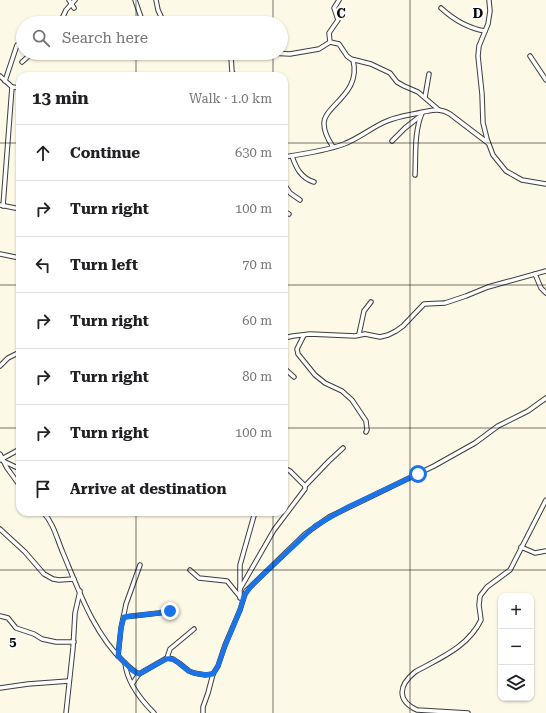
<!DOCTYPE html>
<html lang="en">
<head>
<meta charset="utf-8">
<style>
	:root { --surface:#fff; --page:#f2f2f2; --text:#202124; --muted:#757577; --line:#e0e0e0 }
	body { margin:0; font-family:"Roboto Serif",serif; background:var(--page); color:var(--text) }
	.controls { position:absolute; right:12px; bottom:12px; display:grid; overflow:hidden; border-radius:8px; box-shadow:0 1px 3px #0004 }
	.controls button { width:36px; height:36px; display:grid; place-items:center; padding:0; border:0; border-bottom:1px solid var(--line); background:var(--surface); color:var(--text); font:20px sans-serif }
	.stop { position:absolute; width:12px; height:12px; margin:-9px; border:3px solid #1a73e8; border-radius:50%; background:#fff }
	.stop.end { background:#1a73e8; border-color:#fff; box-shadow:0 1px 4px #0008 }
	.list { margin:0; padding:0; list-style:none }
	h2 { display:flex; justify-content:space-between; align-items:center; height:52px; margin:0; padding:0 16px; font-size:17px }
	h2 small { font-size:13px; font-weight:400; color:var(--muted) }
	.list li { display:grid; grid-template-columns:26px 1fr auto; gap:12px; align-items:center; box-sizing:border-box; height:56px; padding:0 16px; border-top:1px solid var(--line) }
	.list b { display:block; font-size:15px; white-space:nowrap }
	.list em { font-size:13px; font-style:normal; color:var(--muted) }
	.icon { flex:none; width:22px; height:22px; fill:none; stroke:currentColor; stroke-width:2; stroke-linecap:round; stroke-linejoin:round }
	.map { position:relative; flex:none; width:546px; height:713px; overflow:hidden }
	.search { position:absolute; background:var(--surface); box-shadow:0 1px 3px #0004; left:16px; top:16px; width:272px; height:44px; display:flex; align-items:center; gap:10px; box-sizing:border-box; padding:0 14px; border-radius:22px; color:var(--muted); font-size:15px }
	.panel { position:absolute; background:var(--surface); box-shadow:0 1px 3px #0004; left:16px; top:72px; width:272px; height:444px; border-radius:12px }
	.map>svg:first-child { display:block }
	.lines { fill:none; stroke-linecap:round; stroke-linejoin:round }
	.minor-casing { stroke:#3c3c3c; stroke-width:5.5 }
	.minor { stroke:#fff; stroke-width:3.5 }
	.route { stroke:#1a73e8; stroke-width:5 }
	.grid { fill:none; stroke:#090909; stroke-width:1; stroke-opacity:0.55 }
	.grid-label { font-size:13px; text-anchor:middle; font-weight:bold; fill:#090909; stroke:#fff; stroke-width:4; stroke-linejoin:round; paint-order:stroke }
</style>
</head>
<body>
<div class="map">
<svg width="546" height="713" viewBox="0 0 546 713">
	<rect width="100%" height="100%" fill="#fdf9e7"/>
	<g class="lines">
		<g class="minor-casing">
			<g id="minor">
				<path d="M69 0 74 8"/>
				<path d="M135 0 143 23"/>
				<path d="M156 0 158 10 164 23"/>
				<path d="M489 0 490 11 488 24 479 46 478 56 482 94 483 123 487 139 493 155 506 171 522 180 546 184"/>
				<path d="M441 8C454 20 467 28 485 31"/>
				<path d="M60 23 66 10 75 0"/>
				<path d="M330 42 329 33 338 20 334 8 339 0"/>
				<path d="M270 53 290 54 319 49 330 42 339 44 347 56 351 59 371 64 390 73 397 82 404 86 418 92 439 110"/>
				<path d="M530 56 546 80"/>
				<path d="M22 62 32 53"/>
				<path d="M0 76 12 87 20 88"/>
				<path d="M235 76 232 72 231 57 233 56 244 53"/>
				<path d="M5 81 17 45"/>
				<path d="M425 97 429 74"/>
				<path d="M392 141 405 128 419 117"/>
				<path d="M333 147C329 141 324 133 324 124 323 106 362 94 353 60"/>
				<path d="M292 156C296 168 301 178 314 182"/>
				<path d="M284 157C304 154 325 151 344 144 360 138 372 127 387 121 399 116 411 115 423 112 434 110 440 108 450 114L488 143"/>
				<path d="M415 175C416 155 414 132 422 113"/>
				<path d="M284 184 290 193 300 200"/>
				<path d="M0 205 20 209"/>
				<path d="M3 206 12 87"/>
				<path d="M284 211 289 214"/>
				<path d="M0 254 20 258"/>
				<path d="M535 274 541 288 546 293"/>
				<path d="M359 334 364 311 371 302"/>
				<path d="M304 335 297 349 298 354 315 375 325 383 342 391 352 400 366 421 367 430 366 432"/>
				<path d="M284 338 293 336 310 334 355 336 365 334 380 337 388 335 396 331 403 326 424 304 445 303 466 296 488 287 546 271"/>
				<path d="M0 366 8 358 20 352"/>
				<path d="M284 368 294 377"/>
				<path d="M0 454 7 468 20 486"/>
				<path d="M0 460 20 449"/>
				<path d="M3 461 20 469"/>
				<path d="M284 468 290 471 305 486"/>
				<path d="M43 512C54 524 57 539 63 553 79 591 94 634 124 662 129 667 133 671 139 674"/>
				<path d="M0 529 25 552 44 574 53 579 59 580 74 579"/>
				<path d="M521 547 535 553 546 551"/>
				<path d="M190 570 199 578 227 581 241 598"/>
				<path d="M240 589 274 530 305 489V486L329 461 343 448"/>
				<path d="M240 598V565L255 512"/>
				<path d="M0 616 8 618 16 628 34 634 42 639 56 642H74"/>
				<path d="M124 617 159 613 170 611"/>
				<path d="M118 656 121 628 126 604 140 565"/>
				<path d="M167 658 170 649 194 629"/>
				<path d="M125 663C127 682 141 700 154 713"/>
				<path d="M132 684 139 674 167 658 173 659 179 663 189 671 194 673 205 675 213 674 218 666 225 645 240 610 246 591 305 534 329 517 434 466 475 443 498 426 528 411 546 398"/>
				<path d="M0 688 28 684 69 681"/>
				<path d="M66 713 73 648 75 613 80 591"/>
				<path d="M203 713V707L208 693 213 674"/>
				<path d="M468 713 417 710C396 700 399 685 415 672 440 658 468 647 481 620L479 605 480 596 487 587 510 570 546 500"/>
			</g>
		</g>
		<use href="#minor" class="minor"/>
	</g>
	<g class="lines">
		<path class="route" d="M170 611 159 613 124 617 121 628 118 656 132 670 139 674 166 659C177 657 182 668 191 672 198 675 205 675 213 674L218 666 225 646 240 610 244 596 252 585 315 526 348 507 418 474"/>
	</g>
	<path class="grid" d="M136 0V23M273 0V23M410 0V713M136 53V76M273 53V76M0 143H20M284 143H546M0 285H20M284 285H546M0 428H20M284 428H546M136 512V713M273 512V713M0 570H546"/>
	<g class="grid-label">
		<text x="341" y="18">C</text>
		<text x="478" y="18">D</text>
		<text x="13" y="646">5</text>
	</g>
</svg>
<div class="controls">
<button>+</button>
<button>−</button>
<button><svg class="icon" aria-label="layers" viewBox="0 0 24 24"><path d="M12 4l9 5-9 5-9-5zM3 14l9 5 9-5"/></svg></button>
</div>
<div class="stop" style="left:418px;top:474px"></div>
<div class="stop end" style="left:170px;top:611px"></div>
<div class="search"><svg class="icon" aria-label="search" viewBox="0 0 24 24"><circle cx="10" cy="10" r="6"/><path d="M15 15l6 6"/></svg>Search here</div>
<section class="panel">
<h2>13 min<small>Walk · 1.0 km</small></h2>
<ul class="list">
<li><svg class="icon" aria-label="ahead" viewBox="0 0 24 24"><path d="M12 20V5M6 11l6-6 6 6"/></svg><div><b>Continue</b></div><em>630 m</em></li>
<li><svg class="icon" aria-label="right" viewBox="0 0 24 24"><path d="M7 20v-9h11M14 6l5 5-5 5"/></svg><div><b>Turn right</b></div><em>100 m</em></li>
<li><svg class="icon" aria-label="left" viewBox="0 0 24 24"><path d="M17 20v-9H6M10 6l-5 5 5 5"/></svg><div><b>Turn left</b></div><em>70 m</em></li>
<li><svg class="icon" aria-label="right" viewBox="0 0 24 24"><path d="M7 20v-9h11M14 6l5 5-5 5"/></svg><div><b>Turn right</b></div><em>60 m</em></li>
<li><svg class="icon" aria-label="right" viewBox="0 0 24 24"><path d="M7 20v-9h11M14 6l5 5-5 5"/></svg><div><b>Turn right</b></div><em>80 m</em></li>
<li><svg class="icon" aria-label="right" viewBox="0 0 24 24"><path d="M7 20v-9h11M14 6l5 5-5 5"/></svg><div><b>Turn right</b></div><em>100 m</em></li>
<li><svg class="icon" aria-label="arrive" viewBox="0 0 24 24"><path d="M6 21V4h12l-3 4 3 4H6"/></svg><div><b>Arrive at destination</b></div></li>
</ul>
</section>
</div>
</body>
</html>
